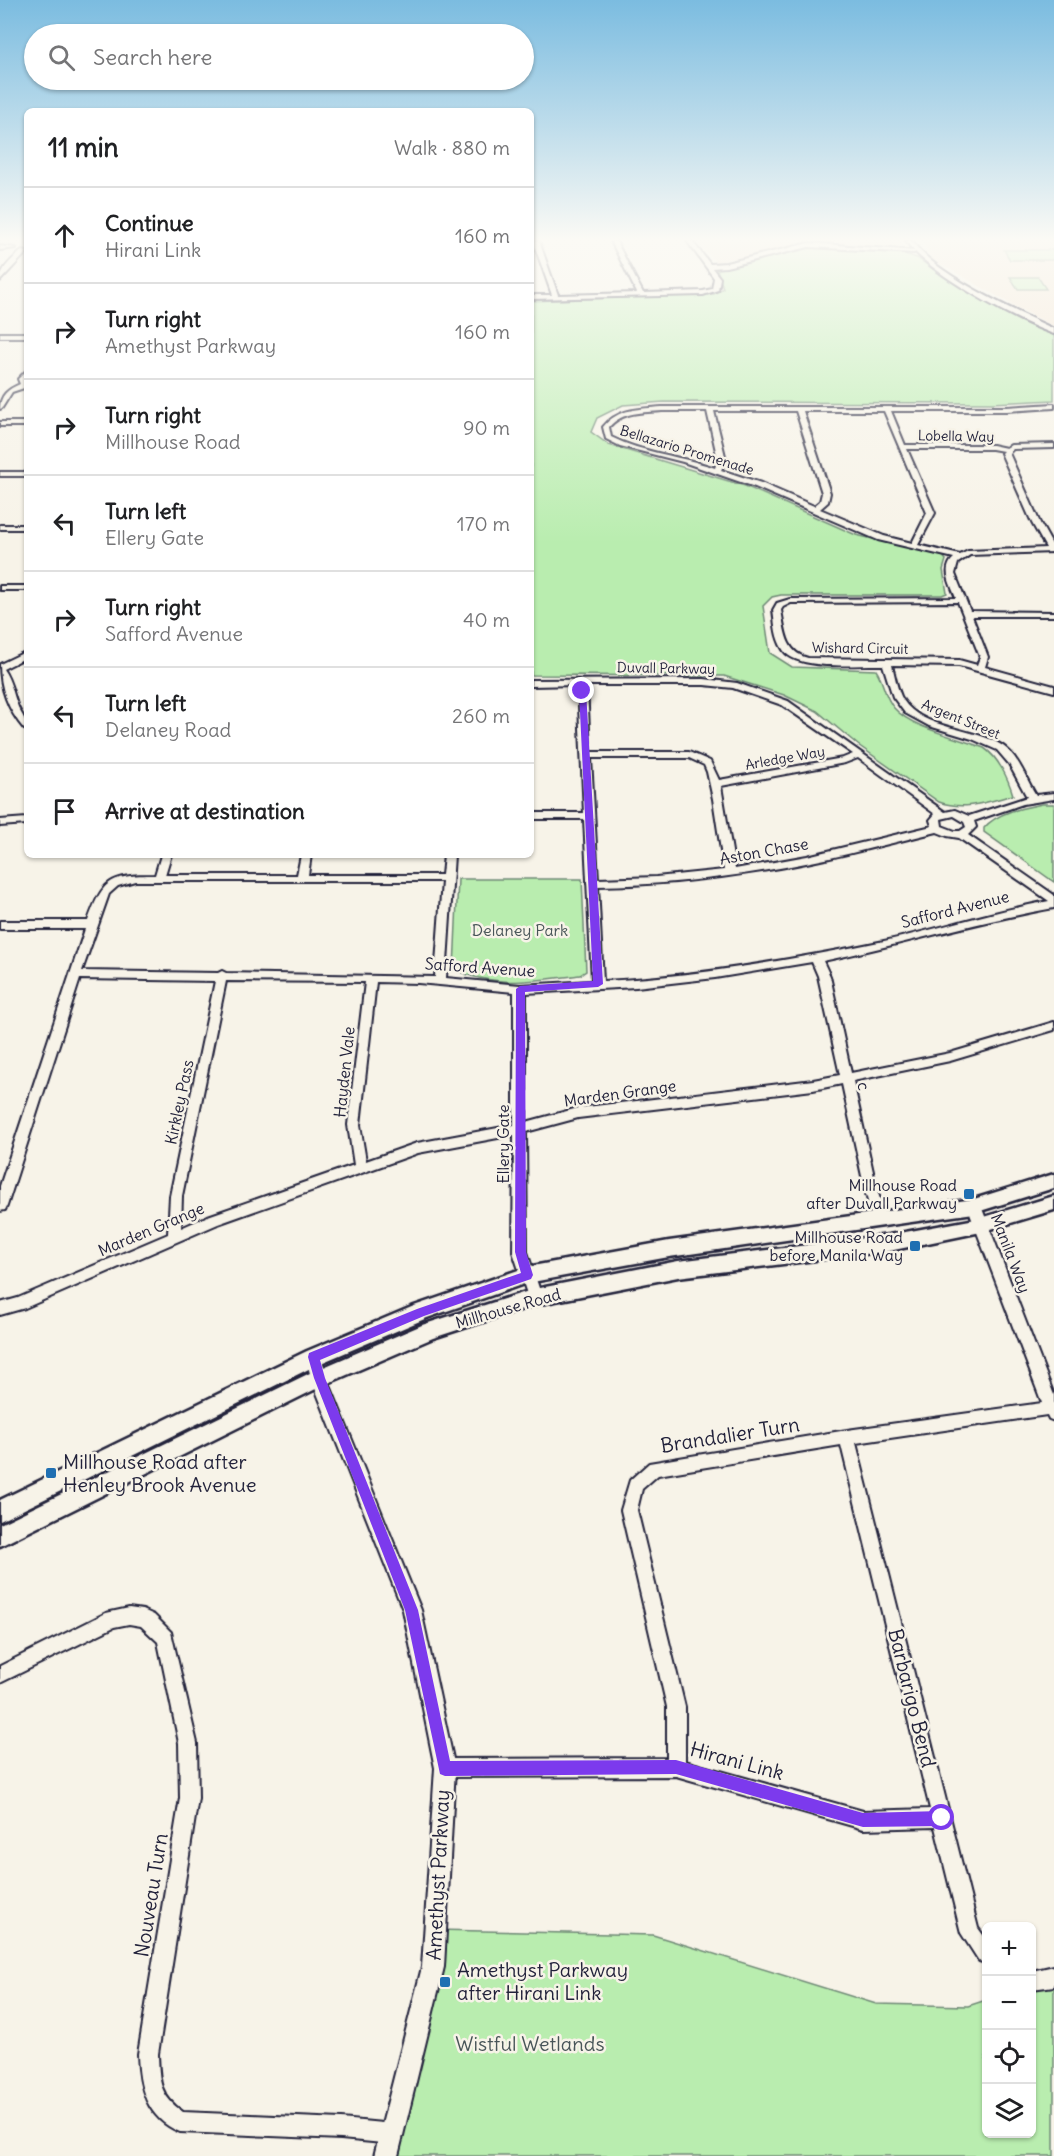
<!DOCTYPE html>
<html lang="en">
<head>
<meta charset="utf-8">
<style>
	:root { --surface:#fff; --page:#f6f6f6; --text:#202124; --muted:#757577; --line:#e0e0e0 }
	body { margin:0; font-family:Delius,sans-serif; background:var(--page); color:var(--text) }
	.controls { position:absolute; right:18px; bottom:18px; display:grid; overflow:hidden; border-radius:9px; box-shadow:0 2px 4px #0004 }
	.controls button { width:54px; height:54px; display:grid; place-items:center; padding:0; border:0; border-bottom:2px solid var(--line); background:var(--surface); color:var(--text); font:30px sans-serif }
	.stop { position:absolute; width:18px; height:18px; margin:-14px; border:4px solid #7c3aed; border-radius:50%; background:#fff }
	.stop.end { background:#7c3aed; border-color:#fff; box-shadow:0 2px 6px #0008 }
	.list { margin:0; padding:0; list-style:none }
	h2 { display:flex; justify-content:space-between; align-items:center; height:78px; margin:0; padding:0 24px; font-size:26px }
	h2 small { font-size:20px; font-weight:400; color:var(--muted) }
	.list li { display:grid; grid-template-columns:39px 1fr auto; gap:18px; align-items:center; box-sizing:border-box; height:96px; padding:0 24px; border-top:2px solid var(--line) }
	.list b { display:block; font-size:22px; white-space:nowrap }
	.list p { margin:0; font-size:20px; white-space:nowrap; color:var(--muted) }
	.list em { font-size:20px; font-style:normal; color:var(--muted) }
	.icon { flex:none; width:33px; height:33px; fill:none; stroke:currentColor; stroke-width:2; stroke-linecap:round; stroke-linejoin:round }
	.map { position:relative; flex:none; width:1054px; height:2156px; overflow:hidden }
	.search { position:absolute; background:var(--surface); box-shadow:0 2px 4px #0004; left:24px; top:24px; width:510px; height:66px; display:flex; align-items:center; gap:15px; box-sizing:border-box; padding:0 21px; border-radius:33px; color:var(--muted); font-size:22px }
	.panel { position:absolute; background:var(--surface); box-shadow:0 2px 4px #0004; left:24px; top:108px; width:510px; height:750px; border-radius:9px }
	.map>svg:first-child { display:block }
	.built { fill:#f4e3d1 }
	.green { fill:#b9edaf; stroke:#6e8875; stroke-width:1.5 }
	.lines { fill:none; stroke-linecap:round; stroke-linejoin:round }
	.minor-casing { stroke:#22223b; stroke-width:4 }
	.tertiary-casing { stroke:#22223b; stroke-width:4 }
	.secondary-casing { stroke:#22223b; stroke-width:5 }
	.minor { fill:#f7f3e8; fill-rule:evenodd }
	.tertiary { fill:#f7f3e8; fill-rule:evenodd }
	.secondary { fill:#f7f3e8; fill-rule:evenodd }
	.route { fill:#7c3aed }
	.poi-dot { fill:#1f6fb2; stroke:#f7f3e8; stroke-width:2 }
	.labels { text-anchor:middle; stroke-width:5; stroke-linejoin:round; paint-order:stroke }
	.far-street-label { font-size:14px; fill:#22223b; stroke:#f7f3e8 }
	.street-label { font-size:16px; fill:#22223b; stroke:#f7f3e8 }
	.park-label { font-size:16px; fill:#485558; stroke:#f7f3e8 }
	.poi-label { font-size:16px; fill:#22223b; stroke:#f7f3e8; text-anchor:end }
	.near-street-label { font-size:20px; fill:#22223b; stroke:#f7f3e8 }
	.near-poi-label { font-size:20px; fill:#22223b; stroke:#f7f3e8; text-anchor:start }
	.near-park-label { font-size:20px; fill:#485558; stroke:#f7f3e8 }
</style>
</head>
<body>
<div class="map">
<svg width="1054" height="2156" viewBox="0 0 1054 2156">
	<rect width="100%" height="100%" fill="#f7f3e8"/>
	<filter id="ink" filterUnits="userSpaceOnUse"><feTurbulence type="fractalNoise" baseFrequency=".0167" numOctaves="2"/><feDisplacementMap in="SourceGraphic" scale="12" xChannelSelector="R" yChannelSelector="G"/><feConvolveMatrix kernelMatrix="1 2 1 2 8 2 1 2 1" color-interpolation-filters="sRGB"/></filter>
	<g filter="url(#ink)">
		<g class="built">
			<path d="M696 241H901L902 246 895 248 809 242 718 262 715 261Z"/>
			<path d="M922 241H1054V326L1018 308 932 259Z"/>
		</g>
		<g class="green">
			<path d="M814 246 901 253 917 258 949 280 1017 319 1054 335V400L991 403 664 402 623 405 597 418 591 432 609 445 745 486 856 535 942 555 946 560 943 570 947 593 942 595H781L772 597 763 606 770 653 792 667 876 670C884 682 884 697 894 708 911 728 959 738 984 748 998 757 1008 778 1013 795 987 802 965 811 939 802L858 745 817 711 784 695 724 676 531 675V301L714 294 723 288 717 269Z"/>
			<path d="M1004 250H1054V260H1010Z"/>
			<path d="M1010 277H1038L1046 289H1018Z"/>
			<path d="M1042 804H1054V882L984 832V828C998 812 1022 808 1042 804Z"/>
			<path d="M458 879H582L586 971 580 975C539 980 493 989 454 969Z"/>
			<path d="M436 1930 653 1935 876 2004 968 2006 986 2000V2134H1032V1986L1054 1979V2156H384Z"/>
		</g>
		<g class="lines">
			<g class="minor-casing">
				<g id="minor">
					<path d="M533 241H539L558 295 637 293 611 241H616L643 293 703 291 712 289 714 278 687 241H692L710 264 726 263 809 243 917 251 914 253 809 247 726 267 712 268 720 278 718 290 703 295 531 299V295H552Z"/>
					<rect x="0" y="333" width="27" height="4"/>
					<path d="M27 370V376L24 379 27 382V387L12 392 2 408 0 409C0 395 8 389 20 384L18 379Z"/>
					<path d="M1054 404V408L1007 411H891L905 445H992L1006 448 1011 445 1054 444V448L1013 449 1009 453 1040 523 1054 548V552L970 555 958 563 955 574 970 611 1054 612V616H972L988 657 985 667 1054 686V692L959 666 892 665C895 676 897 690 903 700 922 730 975 727 1003 746 1019 757 1026 779 1036 795L1054 793V799L1023 804 974 821 976 827 968 835 1054 895V908C976 922 900 945 823 961L830 976 851 1073 950 1053 1054 1022V1030L950 1061 853 1081 877 1190 887 1221 885 1225 880 1226 875 1225 873 1221 865 1190 842 1084 813 1090 578 1118 526 1132 527 1252 542 1297 540 1301 535 1303 530 1301 528 1297 513 1252 514 1135 418 1153 218 1224 25 1308 0 1315V1303L18 1298 168 1234 170 1196 215 981 80 979 7 1206 5 1210 0 1211V1186L85 929H0V921H88C103 880 109 875 155 875L161 855H171L165 875H297L301 855H311L308 875H442L444 855H454L446 978 520 985 592 981 584 819H531V813H584L578 685 531 686V680L704 679 737 683 788 701 945 812 955 810 969 816 1027 797 1009 764 997 750 972 739 929 726 905 713 893 697 883 665C859 664 799 671 784 651 775 639 775 623 773 610L777 603 790 599 956 598C951 585 941 569 954 558L878 540 755 487 683 462 620 446 606 439 603 427C618 408 640 409 662 407H1007ZM662 411H707L718 460 715 468C681 456 643 453 611 437L609 427C623 411 643 413 662 411ZM714 411H796L822 493 820 501 814 506 761 483 721 470 726 460ZM803 411H884L927 513 912 543 884 536 820 509 828 502 830 493ZM907 449H992L1003 451 1001 453 1032 523 1046 548 968 551 960 555 918 545 935 513ZM958 602 980 657 977 665 959 660 808 658C785 652 785 631 781 610L783 607 791 603ZM587 685H704L733 688 782 705 853 754 843 758 719 780 710 761 689 752H590ZM591 758H689L704 765 707 772 713 799 724 870 656 877 598 879ZM858 758 935 814 930 820 932 826 807 856 735 869 721 786 845 763ZM954 816 964 822 966 827 960 831H955L942 826 941 819ZM937 832 947 836 959 838 1049 901C993 911 939 929 884 941 792 960 698 976 603 981L598 886C653 885 708 880 762 871 821 862 879 846 937 832ZM135 881H442L435 977 226 973 222 971 218 973 82 971 109 894 118 886ZM812 962 818 976 840 1075 813 1080 578 1108 526 1122V993L636 987 715 978ZM226 981 365 982 348 1125 354 1165 208 1216 181 1228 182 1196ZM376 982 418 983 514 992V1125L417 1143 366 1161 360 1125Z"/>
					<rect x="0" y="422" width="27" height="4"/>
					<rect x="0" y="472" width="27" height="4"/>
					<rect x="0" y="525" width="27" height="4"/>
					<rect x="0" y="586" width="27" height="4"/>
					<path d="M27 651V657L3 669C11 680 13 694 18 707 22 716 27 720 27 730L24 729C8 710 0 688 0 664Z"/>
					<path d="M27 818V824L0 826V820Z"/>
					<path d="M974 1201 979 1202 981 1206 1054 1395V1421L1049 1419 1047 1415 856 1443 978 1928 986 1939V1963L979 1961 961 1933 935 1827 863 1829 676 1776 445 1777 439 1774 436 1768 439 1762 445 1759 667 1758V1707L621 1510 630 1480 649 1463 847 1430 1042 1403 967 1206 969 1202ZM841 1445 930 1809 863 1811 685 1761V1707L637 1510 642 1489 658 1475Z"/>
					<path d="M129 1608 143 1610 154 1615 171 1632 197 1743 198 1798 158 2054C159 2081 159 2095 183 2112L341 2119 393 2124 400 2127 403 2134 400 2141 393 2144 341 2139 180 2132C146 2118 139 2087 138 2054L180 1798 179 1743 158 1642 141 1626 129 1624 114 1627 0 1683V1666L106 1613Z"/>
					<path d="M1054 1966V1986L1032 1989V1971Z"/>
				</g>
			</g>
			<g class="tertiary-casing">
				<g id="tertiary">
					<path d="M906 241H912C935 275 1016 311 1054 329V334C1018 322 926 272 906 241Z"/>
					<path d="M0 246 16 248 0 250Z"/>
					<path d="M22 251 27 252 0 281C0 269 13 258 22 251Z"/>
					<path d="M314 1350 320 1352 327 1378 421 1610 455 1768 444 1967 398 2156H374L422 1967 435 1768 403 1610 311 1378 306 1357 308 1352Z"/>
				</g>
			</g>
			<g class="secondary-casing">
				<g id="secondary">
					<path d="M1054 1174V1188L974 1213 669 1257 527 1283 427 1318 321 1363 0 1521V1500L307 1351 414 1306 527 1267 669 1241 974 1199Z"/>
					<path d="M1054 1196V1210L981 1232 889 1251 678 1277 535 1305 433 1338 326 1384 0 1546V1524L312 1372 422 1325 535 1289 678 1261 889 1235 981 1218Z"/>
				</g>
			</g>
			<use href="#minor" class="minor"/>
			<use href="#tertiary" class="tertiary"/>
			<use href="#secondary" class="secondary"/>
		</g>
	</g>
	<linearGradient id="sky" x2="0" y2="1"><stop stop-color="#7bbce0"/><stop offset="0.44" stop-color="#fbfaf5"/><stop offset="1" stop-color="#fbfaf5" stop-opacity="0"/></linearGradient>
	<rect width="1054" height="543" fill="url(#sky)"/>
	<path class="route" d="M582 689 586 691 603 984 598 987 525 992 526 1252 533 1275 531 1279 424 1316 320 1360 325 1378 418 1610 450 1761 676 1760 863 1813 942 1811 947 1813 949 1818 947 1823 942 1826 863 1827 676 1774 445 1776 440 1774 405 1610 314 1378 308 1357 309 1353 417 1309 521 1273 515 1252 516 989 520 986 593 981 579 691Z"/>
	<g class="poi-dot">
		<rect x="963" y="1188" width="12" height="12" rx="3"/>
		<rect x="909" y="1240" width="12" height="12" rx="3"/>
		<rect x="45" y="1467" width="12" height="12" rx="3"/>
		<rect x="439" y="1976" width="12" height="12" rx="3"/>
	</g>
	<g class="labels">
		<g class="far-street-label">
			<text transform="translate(956 436) rotate(1)" y="5">Lobella Way</text>
			<text transform="translate(687 450) rotate(17)" y="5">Bellazario Promenade</text>
			<text transform="translate(860 648) rotate(1)" y="5">Wishard Circuit</text>
			<text transform="translate(666 668) rotate(1)" y="5">Duvall Parkway</text>
			<text transform="translate(961 719) rotate(22)" y="5">Argent Street</text>
			<text transform="translate(785 758) rotate(-10)" y="5">Arledge Way</text>
		</g>
		<g class="street-label">
			<text transform="translate(764 851) rotate(-10)" y="6">Aston Chase</text>
			<text transform="translate(955 909) rotate(-14)" y="6">Safford Avenue</text>
			<text transform="translate(480 967) rotate(4)" y="6">Safford Avenue</text>
			<text transform="translate(344 1072) rotate(-84)" y="6">Hayden Vale</text>
			<text transform="translate(864 1086) rotate(78)" y="6">c</text>
			<text transform="translate(620 1093) rotate(-8)" y="6">Marden Grange</text>
			<text transform="translate(179 1102) rotate(-78)" y="6">Kirkley Pass</text>
			<text transform="translate(503 1144) rotate(-90)" y="6">Ellery Gate</text>
			<text transform="translate(151 1229) rotate(-23)" y="6">Marden Grange</text>
			<text transform="translate(1011 1253) rotate(69)" y="6">Manila Way</text>
			<text transform="translate(508 1308) rotate(-16)" y="6">Millhouse Road</text>
		</g>
		<g class="park-label">
			<text x="520" y="936">Delaney Park</text>
		</g>
		<g class="poi-label">
			<text x="957" y="1191">Millhouse Road<tspan x="957" dy="18">after Duvall Parkway</tspan></text>
			<text x="903" y="1243">Millhouse Road<tspan x="903" dy="18">before Manila Way</tspan></text>
		</g>
		<g class="near-street-label">
			<text transform="translate(730 1435) rotate(-9)" y="7">Brandalier Turn</text>
			<text transform="translate(912 1698) rotate(76)" y="7">Barbarigo Bend</text>
			<text transform="translate(737 1761) rotate(15)" y="7">Hirani Link</text>
			<text transform="translate(438 1875) rotate(-87)" y="7">Amethyst Parkway</text>
			<text transform="translate(151 1895) rotate(-81)" y="7">Nouveau Turn</text>
		</g>
		<g class="near-poi-label">
			<text x="63" y="1469">Millhouse Road after<tspan x="63" dy="23">Henley Brook Avenue</tspan></text>
			<text x="457" y="1977">Amethyst Parkway<tspan x="457" dy="23">after Hirani Link</tspan></text>
		</g>
		<g class="near-park-label">
			<text x="530" y="2051">Wistful Wetlands</text>
		</g>
	</g>
</svg>
<div class="controls">
<button>+</button>
<button>−</button>
<button><svg class="icon" aria-label="locate" viewBox="0 0 24 24"><circle cx="12" cy="12" r="6"/><path d="M12 2v4M12 18v4M2 12h4M18 12h4"/></svg></button>
<button><svg class="icon" aria-label="layers" viewBox="0 0 24 24"><path d="M12 4l9 5-9 5-9-5zM3 14l9 5 9-5"/></svg></button>
</div>
<div class="stop" style="left:942px;top:1818px"></div>
<div class="stop end" style="left:582px;top:691px"></div>
<div class="search"><svg class="icon" aria-label="search" viewBox="0 0 24 24"><circle cx="10" cy="10" r="6"/><path d="M15 15l6 6"/></svg>Search here</div>
<section class="panel">
<h2>11 min<small>Walk · 880 m</small></h2>
<ul class="list">
<li><svg class="icon" aria-label="ahead" viewBox="0 0 24 24"><path d="M12 20V5M6 11l6-6 6 6"/></svg><div><b>Continue</b><p>Hirani Link</p></div><em>160 m</em></li>
<li><svg class="icon" aria-label="right" viewBox="0 0 24 24"><path d="M7 20v-9h11M14 6l5 5-5 5"/></svg><div><b>Turn right</b><p>Amethyst Parkway</p></div><em>160 m</em></li>
<li><svg class="icon" aria-label="right" viewBox="0 0 24 24"><path d="M7 20v-9h11M14 6l5 5-5 5"/></svg><div><b>Turn right</b><p>Millhouse Road</p></div><em>90 m</em></li>
<li><svg class="icon" aria-label="left" viewBox="0 0 24 24"><path d="M17 20v-9H6M10 6l-5 5 5 5"/></svg><div><b>Turn left</b><p>Ellery Gate</p></div><em>170 m</em></li>
<li><svg class="icon" aria-label="right" viewBox="0 0 24 24"><path d="M7 20v-9h11M14 6l5 5-5 5"/></svg><div><b>Turn right</b><p>Safford Avenue</p></div><em>40 m</em></li>
<li><svg class="icon" aria-label="left" viewBox="0 0 24 24"><path d="M17 20v-9H6M10 6l-5 5 5 5"/></svg><div><b>Turn left</b><p>Delaney Road</p></div><em>260 m</em></li>
<li><svg class="icon" aria-label="arrive" viewBox="0 0 24 24"><path d="M6 21V4h12l-3 4 3 4H6"/></svg><div><b>Arrive at destination</b></div></li>
</ul>
</section>
</div>
</body>
</html>
